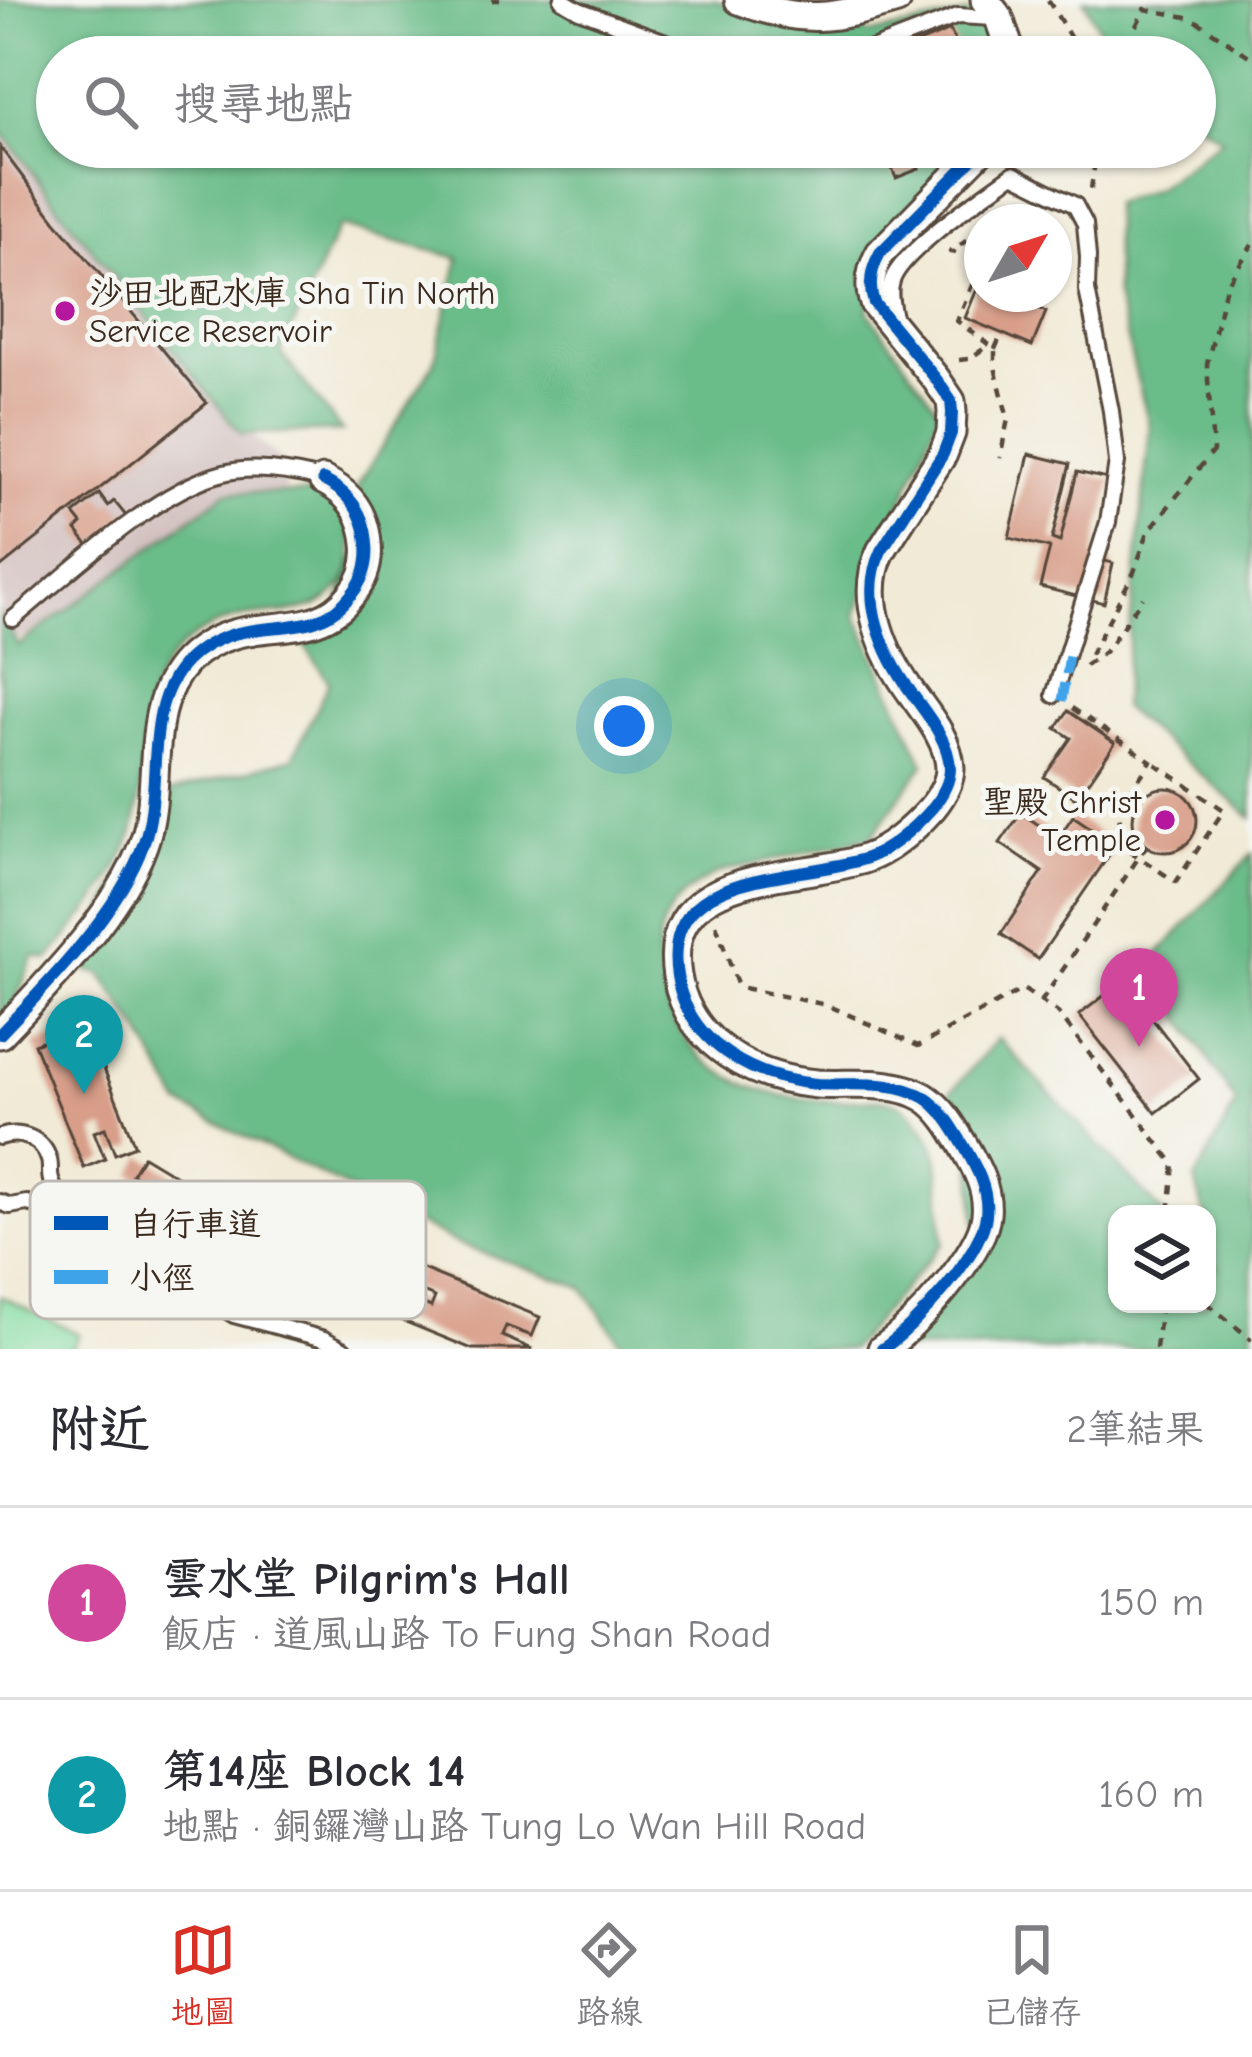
<!DOCTYPE html>
<html lang="zh-TW">
<head>
<meta charset="utf-8">
<style>
	:root { --surface:#fff; --page:#f2f2f3; --text:#2b2b33; --muted:#7c7c81; --line:#e1e1e2; --accent:#d93025 }
	body { margin:0; font-family:"Comic Neue","LXGW WenKai TC",sans-serif; background:var(--page); color:var(--text) }
	.controls { position:absolute; right:36px; bottom:36px; display:grid; overflow:hidden; border-radius:24px; box-shadow:0 3px 9px #0004 }
	.controls button { width:108px; height:108px; display:grid; place-items:center; padding:0; border:0; border-bottom:3px solid var(--line); background:var(--surface); color:var(--text); font:60px sans-serif }
	.compass { position:absolute; left:964px; top:204px; width:108px; height:108px; border-radius:50%; background:var(--surface); box-shadow:0 3px 9px #0004; rotate:51deg }
	.you { position:absolute; left:624px; top:726px; width:42px; height:42px; margin:-30px; border:9px solid #fff; border-radius:50%; background:#1a73e8; box-shadow:0 0 0 18px #1a73e833 }
	.badge { display:grid; place-items:center; width:78px; height:78px; border-radius:50%; background:var(--accent); color:#fff; font-size:39px; font-weight:700 }
	.pin { position:absolute; translate:-50% -99px; filter:drop-shadow(0 3px 6px #0008) }
	.pin::after { content:''; position:absolute; top:63px; width:42px; height:36px; background:inherit; clip-path:polygon(0 0,100% 0,50% 100%) }
	.list { margin:0; padding:0; list-style:none }
	h2 { display:flex; justify-content:space-between; align-items:center; height:156px; margin:0; padding:0 48px; font-size:51px }
	h2 small { font-size:39px; font-weight:400; color:var(--muted) }
	.list li { display:grid; grid-template-columns:78px 1fr auto; gap:36px; align-items:center; box-sizing:border-box; height:192px; padding:0 48px; border-top:3px solid var(--line) }
	.list b { display:block; font-size:45px; white-space:nowrap }
	.list p { margin:0; font-size:39px; white-space:nowrap; color:var(--muted) }
	.list em { font-size:39px; font-style:normal; color:var(--muted) }
	.icon { flex:none; width:66px; height:66px; fill:none; stroke:currentColor; stroke-width:2; stroke-linecap:round; stroke-linejoin:round }
	.map { position:relative; flex:none; width:1252px; height:1349px; overflow:hidden }
	.search { position:absolute; background:var(--surface); box-shadow:0 3px 9px #0004; left:36px; right:36px; top:36px; height:132px; display:flex; align-items:center; gap:30px; box-sizing:border-box; padding:0 42px; border-radius:66px; color:var(--muted); font-size:45px }
	.sheet { height:540px; background:var(--surface) }
	nav { display:flex; justify-content:space-around; align-items:center; box-sizing:border-box; height:168px; border-top:3px solid var(--line); background:var(--surface); font-size:33px; color:var(--muted) }
	nav a { display:grid; justify-items:center; gap:6px }
	nav .on { color:var(--accent) }
	.map>svg:first-child { display:block }
	.industrial { fill:#d1bfbe }
	.green { fill:#84dda3; stroke:#608460; stroke-width:3 }
	.forest { fill:#6bbc89; stroke:#537354; stroke-width:3 }
	.building { fill:#d89e89 }
	.lines { fill:none; stroke-linecap:round; stroke-linejoin:round }
	.lane-casing { stroke:#56473a; stroke-width:20 }
	.street-casing { stroke:#56473a; stroke-width:33 }
	.path { stroke:#56473a; stroke-width:4.5; stroke-dasharray:9 9; stroke-linecap:butt }
	.lane { stroke:#fff; stroke-width:14 }
	.street { stroke:#fff; stroke-width:27 }
	.quiet { stroke:#3fa3ea; stroke-width:9; stroke-dasharray:18 9; stroke-linecap:butt }
	.cycleway-casing { stroke:#f6f6f2; stroke-width:20 }
	.cycleway { stroke:#0057b8; stroke-width:12 }
	.poi-dot { fill:#b5179e; stroke:#f6f6f2; stroke-width:4.5 }
	.labels { text-anchor:middle; stroke-width:10; stroke-linejoin:round; paint-order:stroke }
	.poi-label { font-size:33px; fill:#3b2a1e; stroke:#f6f6f2; text-anchor:start }
	.key { fill:#f6f6f2; stroke:#beb9b2; stroke-width:3 }
	.key-label { font-size:33px; fill:#3b2a1e }
</style>
</head>
<body>
<div class="map">
<svg width="1252" height="1349" viewBox="0 0 1252 1349">
	<rect width="100%" height="100%" fill="#f6f6f2"/>
	<filter id="ink" filterUnits="userSpaceOnUse"><feTurbulence type="fractalNoise" baseFrequency=".00833" numOctaves="2"/><feDisplacementMap in="SourceGraphic" scale="24" xChannelSelector="R" yChannelSelector="G"/><feConvolveMatrix kernelMatrix="1 2 1 2 8 2 1 2 1" color-interpolation-filters="sRGB"/></filter>
	<filter id="wash" filterUnits="userSpaceOnUse"><feTurbulence type="fractalNoise" baseFrequency=".004" numOctaves="4" result="noise"/><feDisplacementMap in="SourceGraphic" scale="48" xChannelSelector="R" yChannelSelector="G"/><feGaussianBlur stdDeviation="2.7" result="paint"/><feColorMatrix in="noise" values="0 0 0 0 0 0 0 0 0 0 0 0 0 0 0 0 0 1.4 0 .05"/><feComposite in="paint" operator="in"/></filter>
	<g filter="url(#wash)">
		<rect width="100%" height="100%" fill="#f1ead6"/>
		<path class="industrial" d="M0 0 57 57V147L238 423 287 465 288 482 236 605 4 640 0 643Z"/>
		<path class="green" d="M0 1296 79 1334 72 1349 0 1347Z"/>
		<g class="forest">
			<path d="M0 0H715L750 15 872 34 966 14 982 19 996 57H57V147H966L877 247 868 312 940 411 856 614 924 764 872 836C837 845 801 853 765 862 748 866 727 868 712 876 682 891 656 918 658 954 662 1056 738 1099 832 1101 860 1102 889 1091 911 1113 919 1121 933 1141 936 1152 942 1173 941 1219 943 1243L851 1349H625L582 1287 458 1244 180 1104 140 1031 101 974 72 966 168 793 293 758 329 682 298 635 329 626 371 520 357 487 434 363 459 258 339 226 281 353 342 431 241 434 58 207 0 129Z"/>
			<path d="M1084 0H1252V818L1122 707 1150 428 1116 297 1113 203 1156 188 1222 139 1195 121V57H1114Z"/>
			<path d="M227 492 317 494C338 503 350 519 352 543 354 559 350 573 341 586 313 622 268 608 230 620 209 626 190 637 175 653 128 703 151 778 131 838 115 885 79 922 48 959L34 956 12 1009 0 1017V614L18 646Z"/>
			<path d="M1252 854V1349H899L978 1255 971 1138 943 1101 998 1038 1164 1214H1117V1304H1207V1259L1218 1268 1207 1226V1214H1204L1195 1180 1236 1103 1148 965Z"/>
		</g>
		<g id="blocks">
			<g class="building">
				<path d="M950 30 962 57H898L897 52Z"/>
				<path d="M0 147 55 220 207 403 0 568Z"/>
				<path d="M883 147H909L919 169 896 178Z"/>
				<path d="M982 277V294H1027L1024 302 1046 312 1032 346 965 318Z"/>
				<path d="M1029 454 1070 464 1052 539 1060 542 1077 472 1112 480 1093 558 1113 563 1104 603 1040 587 1050 548 1009 538Z"/>
				<path d="M99 494 108 506 114 501 127 517 90 547 76 530 82 524 74 514Z"/>
				<path d="M1068 711 1115 743 1077 799 1044 777 1071 738 1056 728Z"/>
				<circle cx="1165" cy="820" r="32"/>
				<path d="M1021 813 1058 838 1073 816 1116 845 1038 959 1001 934 1042 872 1000 843Z"/>
				<path d="M1123 981 1199 1079 1156 1113 1079 1015Z"/>
				<path d="M86 1024 135 1146 115 1154 105 1128 94 1132 105 1159 84 1168 34 1044 56 1036 66 1060 76 1056 66 1032Z"/>
				<path d="M143 1156 256 1224 245 1242 221 1228 214 1238 240 1253 228 1273 114 1204 126 1184 149 1197 154 1188 132 1174Z"/>
				<path d="M418 1267 540 1317 532 1336 506 1326 502 1336 532 1349H472L398 1319 406 1297 431 1307 435 1297 410 1287Z"/>
			</g>
		</g>
	</g>
	<g filter="url(#ink)">
		<use href="#blocks" fill-opacity="0" stroke="#56473a" stroke-width="3"/>
		<g class="lines">
			<g class="lane-casing">
				<g id="lane">
					<path d="M562 0 579 10 706 57"/>
					<path d="M851 57 958 16 994 18"/>
					<path d="M894 318C892 306 888 293 892 281 901 251 986 194 1013 174L1075 205 1085 224 1088 257 1087 290 1111 411 1117 462 1108 522 1054 695"/>
					<path d="M13 619C68 574 153 492 220 474 250 465 293 471 323 480"/>
					<path d="M0 1137C20 1130 43 1138 49 1160 51 1166 49 1174 51 1180 55 1193 65 1204 74 1214"/>
					<path d="M0 1202 10 1206 27 1203 65 1212 234 1315 324 1339 343 1349"/>
				</g>
			</g>
			<g class="street-casing">
				<g id="street">
					<path d="M739 0C802 25 834 19 897 0"/>
					<path d="M985 0 999 18 1012 57"/>
					<path d="M0 1034C48 984 120 910 143 845 165 787 140 709 187 661 200 648 216 639 234 634 276 622 321 635 351 595 363 581 369 563 367 544 365 514 350 493 323 480"/>
					<path d="M882 1349C914 1329 983 1252 986 1215 989 1190 976 1167 964 1146 954 1129 942 1108 924 1097 893 1079 852 1086 817 1084 754 1079 688 1044 677 976 659 865 800 882 867 858 892 849 914 828 932 808 941 797 950 782 950 768 949 741 928 716 913 695 884 655 858 599 881 551L943 454 951 433 952 412 951 401 936 379 874 303C868 286 871 269 880 253L984 147"/>
				</g>
			</g>
			<g class="path">
				<path d="M492 0H500"/>
				<path d="M1048 0 1082 57"/>
				<path d="M1097 57 1124 49 1145 9 1192 18 1252 58"/>
				<path d="M1091 189 1097 147"/>
				<path d="M994 222 1005 214"/>
				<path d="M1006 222 1005 214 1009 205"/>
				<path d="M982 230 950 252 982 256"/>
				<path d="M982 269 978 271 957 321 995 349V367L1008 419 1000 458"/>
				<path d="M995 349 1002 333"/>
				<path d="M959 360 969 359 989 345"/>
				<path d="M1090 655 1134 572 1148 532 1213 451 1207 364 1226 286 1252 245"/>
				<path d="M1085 666 1105 652 1143 597"/>
				<path d="M1072 708 1151 761 1118 810 1125 848 1176 882 1224 810 1151 761"/>
				<path d="M716 924 738 987 827 1005 918 1046 1023 989 1058 1013 1174 1164 1169 1214"/>
				<path d="M1041 1002 1147 845"/>
				<path d="M1207 1303 1252 1340"/>
				<path d="M1156 1349 1161 1304"/>
			</g>
			<use href="#lane" class="lane"/>
			<use href="#street" class="street"/>
			<path class="quiet" d="M1062 701 1070 649"/>
			<g class="cycleway-casing">
				<g id="cycleway">
					<path d="M0 1034C48 984 120 910 143 845 165 787 140 709 187 661 200 648 216 639 234 634 276 622 321 635 351 595 363 581 369 563 367 544 365 514 350 493 323 480"/>
					<path d="M882 1349C914 1329 983 1252 986 1215 989 1190 976 1167 964 1146 954 1129 942 1108 924 1097 893 1079 852 1086 817 1084 754 1079 688 1044 677 976 659 865 800 882 867 858 892 849 914 828 932 808 941 797 950 782 950 768 949 741 928 716 913 695 884 655 858 599 881 551L943 454 951 433 952 412 951 401 936 379 874 303C868 286 871 269 880 253L984 147"/>
				</g>
			</g>
			<use href="#cycleway" class="cycleway"/>
		</g>
	</g>
	<g class="poi-dot">
		<circle cx="65" cy="311" r="12"/>
		<circle cx="1165" cy="820" r="12"/>
	</g>
	<g class="labels">
		<g class="poi-label">
			<text x="89" y="304">沙田北配水庫 Sha Tin North<tspan x="89" dy="38">Service Reservoir</tspan></text>
			<text x="1141" y="813" text-anchor="end">聖殿 Christ<tspan x="1141" dy="38">Temple</tspan></text>
		</g>
	</g>
	<rect x="30" y="1181" width="396" height="138" rx="18" class="key"/>
	<rect x="54" y="1216" width="54" height="14" fill="#0057b8"/>
	<rect x="54" y="1270" width="54" height="14" fill="#3fa3ea"/>
	<g class="key-label">
		<text x="129" y="1235">自行車道</text>
		<text x="129" y="1289">小徑</text>
	</g>
</svg>
<div class="controls">
<button><svg class="icon" aria-label="layers" viewBox="0 0 24 24"><path d="M12 4l9 5-9 5-9-5zM3 14l9 5 9-5"/></svg></button>
</div>
<svg class="compass" viewBox="-18 -18 36 36"><path d="M0-13l5 13h-10z" fill="#e53935"/><path d="M0 13l5-13h-10z" fill="#7c7c81"/></svg>
<div class="you"></div>
<div class="pin badge" style="left:1139px;top:1047px;background:#d1479c">1</div>
<div class="pin badge" style="left:84px;top:1094px;background:#0f9aa8">2</div>
<div class="search"><svg class="icon" aria-label="search" viewBox="0 0 24 24"><circle cx="10" cy="10" r="6"/><path d="M15 15l6 6"/></svg>搜尋地點</div>
</div>
<section class="sheet">
<h2>附近<small>2筆結果</small></h2>
<ul class="list">
<li><span class="badge" style="background:#d1479c">1</span><div><b>雲水堂 Pilgrim's Hall</b><p>飯店 · 道風山路 To Fung Shan Road</p></div><em>150 m</em></li>
<li><span class="badge" style="background:#0f9aa8">2</span><div><b>第14座 Block 14</b><p>地點 · 銅鑼灣山路 Tung Lo Wan Hill Road</p></div><em>160 m</em></li>
</ul>
</section>
<nav>
<a class="on"><svg class="icon" aria-label="map" viewBox="0 0 24 24"><path d="M3 6l6-2 6 2 6-2v14l-6 2-6-2-6 2zM9 4v14M15 6v14"/></svg>地圖</a>
<a><svg class="icon" aria-label="directions" viewBox="0 0 24 24"><path d="M12 3l9 9-9 9-9-9zM9 14v-3h6M13 9l2 2-2 2"/></svg>路線</a>
<a><svg class="icon" aria-label="saved" viewBox="0 0 24 24"><path d="M7 4h10v16l-5-4-5 4z"/></svg>已儲存</a>
</nav>
</body>
</html>
